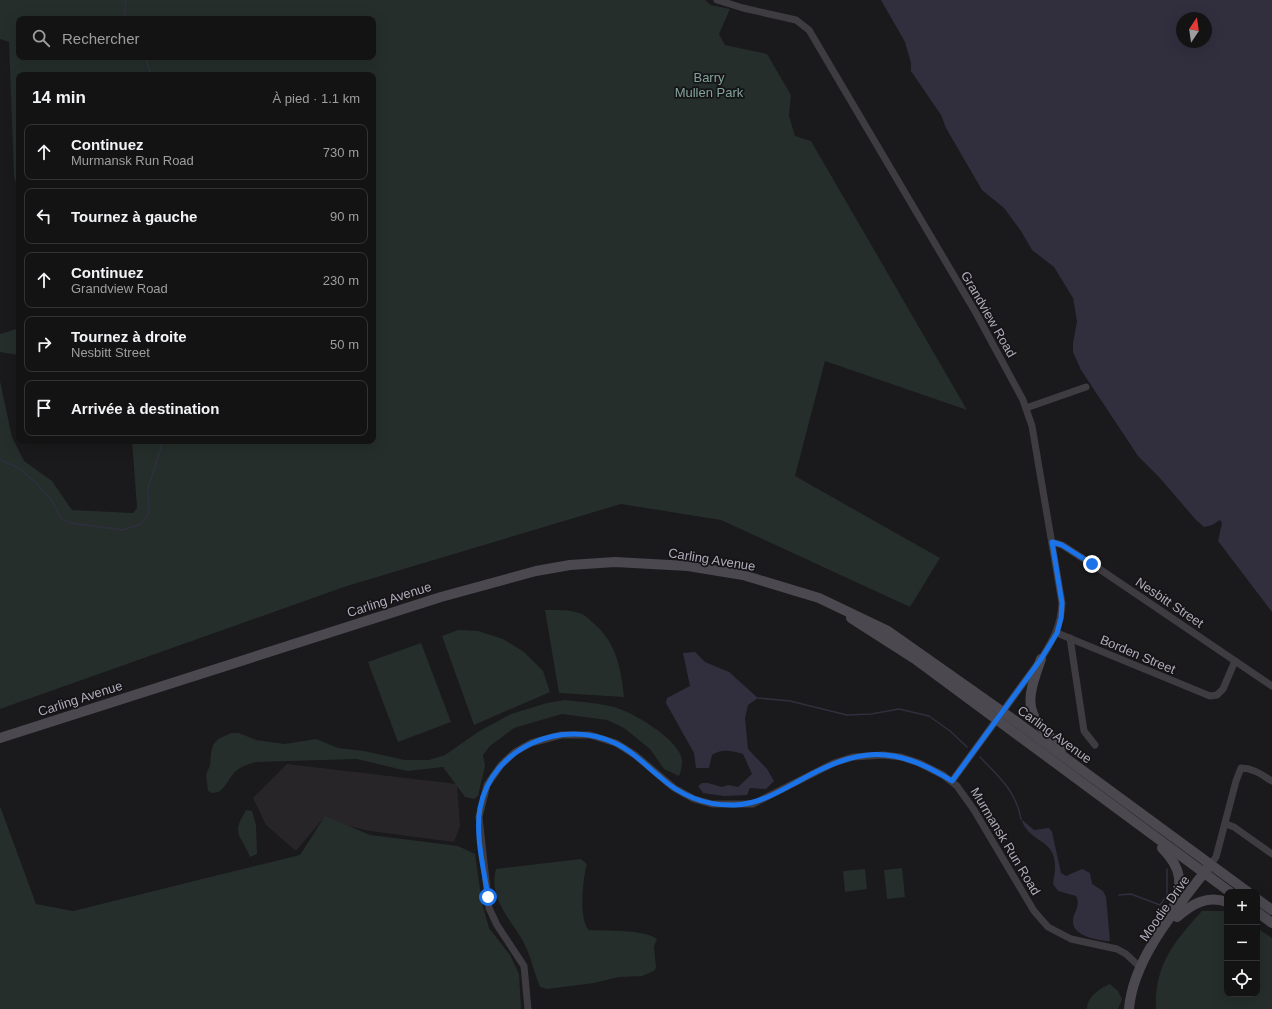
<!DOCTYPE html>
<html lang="fr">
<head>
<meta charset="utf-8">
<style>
	:root { --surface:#141314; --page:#1d1c1d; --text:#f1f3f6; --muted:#9d9ea0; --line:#333234 }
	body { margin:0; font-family:Helvetica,sans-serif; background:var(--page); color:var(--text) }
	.controls { position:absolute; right:12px; bottom:12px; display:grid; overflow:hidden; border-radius:8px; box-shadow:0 4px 16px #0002 }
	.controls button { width:36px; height:36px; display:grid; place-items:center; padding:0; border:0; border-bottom:1px solid var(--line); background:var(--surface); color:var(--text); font:20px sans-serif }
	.compass { position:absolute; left:1176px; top:12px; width:36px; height:36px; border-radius:50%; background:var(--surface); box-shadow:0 4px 16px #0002; rotate:13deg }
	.stop { position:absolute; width:12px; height:12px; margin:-9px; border:3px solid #1a73e8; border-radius:50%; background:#fff }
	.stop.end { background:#1a73e8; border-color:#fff; box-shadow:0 1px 4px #0008 }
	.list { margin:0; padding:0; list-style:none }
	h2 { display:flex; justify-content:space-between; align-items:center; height:52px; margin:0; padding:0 16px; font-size:17px }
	h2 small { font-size:13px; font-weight:400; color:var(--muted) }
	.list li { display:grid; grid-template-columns:26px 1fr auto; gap:12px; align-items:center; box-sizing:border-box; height:56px; margin:0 8px 8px; padding:0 8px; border:1px solid var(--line); border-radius:8px }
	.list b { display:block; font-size:15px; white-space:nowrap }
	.list p { margin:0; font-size:13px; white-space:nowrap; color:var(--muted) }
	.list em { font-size:13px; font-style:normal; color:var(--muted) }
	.icon { flex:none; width:22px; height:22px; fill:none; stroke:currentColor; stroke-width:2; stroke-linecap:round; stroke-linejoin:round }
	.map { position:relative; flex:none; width:1272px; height:1009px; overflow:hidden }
	.search { position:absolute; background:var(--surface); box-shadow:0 4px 16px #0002; left:16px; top:16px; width:360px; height:44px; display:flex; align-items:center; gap:10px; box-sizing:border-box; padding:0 14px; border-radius:8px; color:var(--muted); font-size:15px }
	.panel { position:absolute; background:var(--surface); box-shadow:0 4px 16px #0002; left:16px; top:72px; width:360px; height:372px; border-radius:8px }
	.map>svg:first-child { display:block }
	.built { fill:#272528 }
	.green { fill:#252e2b; fill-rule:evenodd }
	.water { fill:#312f3e; fill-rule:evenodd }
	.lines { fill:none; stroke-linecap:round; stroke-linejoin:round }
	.stream { stroke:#312f3e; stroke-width:1.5 }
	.street { stroke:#3f3c41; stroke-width:7 }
	.secondary { stroke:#4b484f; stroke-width:10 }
	.route { stroke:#1a73e8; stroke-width:5 }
	.labels { text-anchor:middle; stroke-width:3.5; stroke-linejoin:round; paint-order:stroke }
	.park-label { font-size:13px; fill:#83a49c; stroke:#151416 }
	.street-label { font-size:13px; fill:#b1abba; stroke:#151416 }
</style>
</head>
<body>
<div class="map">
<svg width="1272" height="1009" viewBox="0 0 1272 1009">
	<rect width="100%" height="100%" fill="#1a191b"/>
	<path class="built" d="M287 764 457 784 460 826 454 842 370 831 322 820 296 851 266 825 253 798Z"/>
	<g class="green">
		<path d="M0 0H705L711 5 730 9 719 34 725 45 767 54 791 95 789 116 795 136 811 141 967 410 825 361 795 476 940 558 910 607 721 520 621 504 347 586 0 709V381L12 437 24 461 52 481 72 510 133 513 137 508 132 441H373V75H19V195L14 176 9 42 0 39ZM19 19H373V57H19Z"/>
		<path d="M19 328V355L0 352V334Z"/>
		<path d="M545 610C558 610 570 609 582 614 586 616 589 619 592 622 616 641 621 668 624 697L559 693Z"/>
		<path d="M458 630 478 631 503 639 524 652 543 671 550 692 474 725 442 636Z"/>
		<path d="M421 643 451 722 398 742 368 662Z"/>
		<path d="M565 700C582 702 600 703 617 708 634 713 671 736 679 752 684 759 682 768 679 776L664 769 650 749 624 728 607 720 562 714 514 728 490 746 483 755 485 766 478 796 474 799 465 797 443 767 407 771 357 759 256 762C249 764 243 766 237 770 228 777 225 794 212 793L208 791 206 775 210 765 211 753 213 745 218 739 231 733H239L256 740 285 744 316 739 338 748 364 751 405 760H429L445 755 478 732 511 714 547 703Z"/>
		<path d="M0 806 36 904 73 911 300 855 325 816 370 835 458 846 475 854 482 903 489 928 510 955 519 974 521 1009H0Z"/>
		<path d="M246 810 252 811 256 825 257 854 250 857C240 833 231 835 246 810Z"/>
		<path d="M581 859 587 864C583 878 578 919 589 930 606 931 644 929 657 939L654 946 656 968 654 971 642 976 619 977 594 983 547 989 540 987C534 972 531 957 524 943 511 919 488 899 496 869Z"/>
		<path d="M902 868 905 897 887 899 884 870Z"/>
		<path d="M865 869 867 889 845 892 843 871Z"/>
		<path d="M1202 911H1227V994H1257V928L1272 938V1009H1156C1154 965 1174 942 1202 911Z"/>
		<path d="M1110 984 1118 991 1122 999 1118 1009H1087C1087 997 1100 988 1110 984Z"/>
	</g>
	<g class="water">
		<path d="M881 0H1272V612L1218 541 1222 523 1220 520 1212 525 1204 527 1196 520 1159 477 1138 456 1081 370 1073 352V343L1077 321 1073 298 1054 267 1032 250 1021 231 1004 208 982 190 946 128 941 115 911 71V63L905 42ZM1182 18H1206V42H1182Z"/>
		<path d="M695 652 705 662 729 672 758 698 748 705 745 718 748 749 767 769 774 781 766 789 750 788 747 795 724 796 703 793 698 786 702 783H708L722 787 728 785 738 787 752 774 743 754C732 751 722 748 712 755L709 768H696L694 753 666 703 667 698 690 686 683 653Z"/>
		<path d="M1021 819 1034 830 1049 828 1052 832 1061 873 1066 876 1082 869 1090 873 1092 884 1103 891 1106 897 1110 941C1099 941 1071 936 1073 920 1074 911 1081 906 1076 896L1058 891 1053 884C1064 835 1031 848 1021 819Z"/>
	</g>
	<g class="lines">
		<g class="stream">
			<path d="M124 19 126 0"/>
			<path d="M145 57 151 75"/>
			<path d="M0 460 17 467 33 480 51 499 61 518 71 523 123 530 141 524 149 513 148 488 161 448 158 441"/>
			<path d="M758 698 790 701 847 715 871 714 899 709 929 716 950 731 967 747"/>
			<path d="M980 757C999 777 1016 791 1021 819"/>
			<path d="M1119 895 1131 894 1160 905 1167 895V869"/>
		</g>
		<g class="street">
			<path d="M717 0 743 8 796 20 809 30 976 313 1023 400 1032 426 1062 603C1061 626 1053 640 1041 659L952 781"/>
			<path d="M1026 408 1086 387"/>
			<path d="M1052 542 1062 545 1098 568 1272 686"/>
			<path d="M1057 633 1210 696 1217 695 1223 689 1235 661"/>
			<path d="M1070 638 1084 731 1095 745"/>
			<path d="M1226 824 1234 827 1272 854"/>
			<path d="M1211 864 1216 857 1236 781 1241 768C1253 768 1262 775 1272 781"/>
			<path d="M528 1009 524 966 497 925 489 908 479 817 487 785 501 765 515 752 531 743 561 735H590L616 743 635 755 674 788 694 799 712 804H753L834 763 853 757 883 755 901 757 919 763 943 775 957 786 974 810 1034 911 1048 927 1071 939 1117 949 1126 954 1141 968"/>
		</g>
		<g class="secondary">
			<path d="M851 618 915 659 1230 892"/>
			<path d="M1041 659C1024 706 1025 714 1062 748"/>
			<path d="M0 738 441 597 536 571 570 565 615 562 688 566 743 575 819 598 888 631 1003 712 1248 892"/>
			<path d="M1162 848C1183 869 1183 885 1172 911"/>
			<path d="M1257 899 1272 910"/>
			<path d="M1257 912 1272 923"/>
			<path d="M1177 917C1192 904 1207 895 1227 902"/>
			<path d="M1129 1009C1133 958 1177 908 1207 869"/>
		</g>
	</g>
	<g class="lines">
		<path class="route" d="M488 897C484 870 475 835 480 808 492 747 562 717 617 744 634 752 645 765 660 777 681 796 706 806 735 805 758 804 777 793 797 782 857 748 892 743 952 781L1041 659 1057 633 1061 618 1062 603 1052 542 1062 545 1092 564"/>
	</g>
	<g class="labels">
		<g class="park-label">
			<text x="709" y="82">Barry<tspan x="709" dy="15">Mullen Park</tspan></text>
		</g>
		<g class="street-label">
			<text transform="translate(989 314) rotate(60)" y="5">Grandview Road</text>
			<text transform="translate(712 559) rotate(9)" y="5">Carling Avenue</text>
			<text transform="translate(389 599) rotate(-18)" y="5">Carling Avenue</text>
			<text transform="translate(1170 602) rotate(34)" y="5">Nesbitt Street</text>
			<text transform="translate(1138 654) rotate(23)" y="5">Borden Street</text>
			<text transform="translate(80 698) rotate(-18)" y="5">Carling Avenue</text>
			<text transform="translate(1055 734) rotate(36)" y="5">Carling Avenue</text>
			<text transform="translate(1006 841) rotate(59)" y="5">Murmansk Run Road</text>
			<text transform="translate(1164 908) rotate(-55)" y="5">Moodie Drive</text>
		</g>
	</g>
</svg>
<div class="controls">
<button>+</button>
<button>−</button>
<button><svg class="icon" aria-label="locate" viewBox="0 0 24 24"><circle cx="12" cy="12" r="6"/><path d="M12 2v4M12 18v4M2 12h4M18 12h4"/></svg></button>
</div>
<svg class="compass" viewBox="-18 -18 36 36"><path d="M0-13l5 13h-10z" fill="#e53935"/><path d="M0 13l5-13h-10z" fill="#9d9ea0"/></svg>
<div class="stop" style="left:488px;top:897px"></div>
<div class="stop end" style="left:1092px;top:564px"></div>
<div class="search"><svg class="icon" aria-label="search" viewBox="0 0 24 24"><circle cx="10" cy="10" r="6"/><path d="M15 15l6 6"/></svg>Rechercher</div>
<section class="panel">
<h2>14 min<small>À pied · 1.1 km</small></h2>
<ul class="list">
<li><svg class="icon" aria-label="ahead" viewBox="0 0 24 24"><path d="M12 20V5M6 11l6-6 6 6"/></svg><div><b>Continuez</b><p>Murmansk Run Road</p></div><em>730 m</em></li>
<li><svg class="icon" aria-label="left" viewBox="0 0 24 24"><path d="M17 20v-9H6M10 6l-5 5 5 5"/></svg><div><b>Tournez à gauche</b></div><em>90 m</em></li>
<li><svg class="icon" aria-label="ahead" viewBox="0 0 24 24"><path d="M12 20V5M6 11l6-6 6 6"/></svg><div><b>Continuez</b><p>Grandview Road</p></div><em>230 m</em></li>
<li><svg class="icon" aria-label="right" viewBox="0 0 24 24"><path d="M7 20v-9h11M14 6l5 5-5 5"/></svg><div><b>Tournez à droite</b><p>Nesbitt Street</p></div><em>50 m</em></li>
<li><svg class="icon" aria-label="arrive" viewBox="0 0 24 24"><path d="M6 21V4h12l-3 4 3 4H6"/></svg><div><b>Arrivée à destination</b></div></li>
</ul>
</section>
</div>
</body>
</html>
